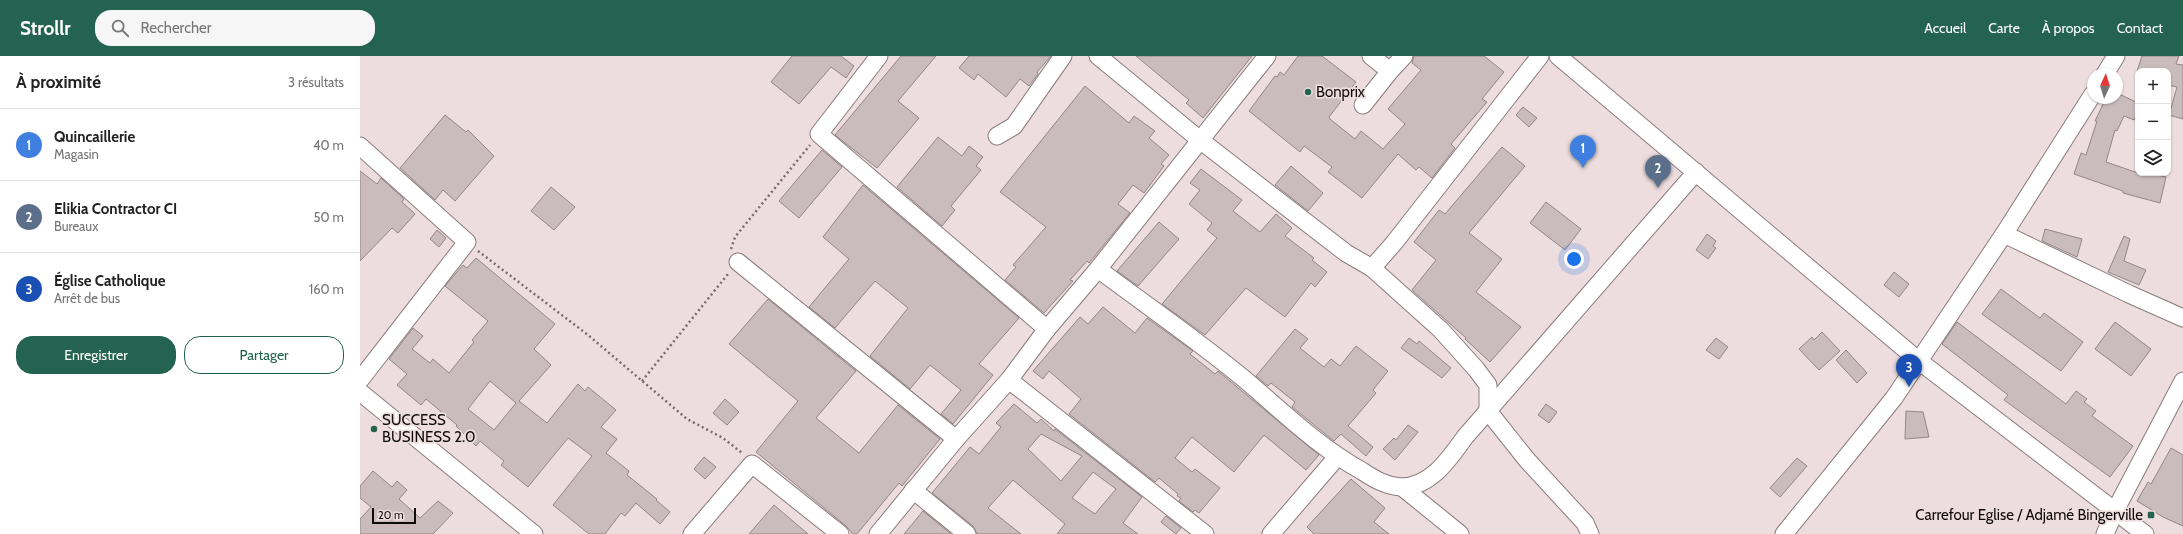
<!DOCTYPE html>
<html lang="fr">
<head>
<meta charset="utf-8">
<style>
	:root { --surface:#fff; --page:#f6f6f6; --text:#222; --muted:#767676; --line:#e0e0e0; --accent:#24634f }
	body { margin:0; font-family:Cabin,sans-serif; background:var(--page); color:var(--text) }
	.controls { position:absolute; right:12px; top:12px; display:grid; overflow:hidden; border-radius:8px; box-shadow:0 1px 3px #0004 }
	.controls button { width:36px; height:36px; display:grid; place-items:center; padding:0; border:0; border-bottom:1px solid var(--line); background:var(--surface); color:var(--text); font:20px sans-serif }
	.compass { position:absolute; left:1727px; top:12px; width:36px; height:36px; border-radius:50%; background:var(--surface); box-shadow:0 1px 3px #0004; rotate:4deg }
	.scale { position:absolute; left:12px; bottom:10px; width:44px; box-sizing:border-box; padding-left:4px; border:2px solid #100b0b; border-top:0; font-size:11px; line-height:14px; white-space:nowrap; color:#100b0b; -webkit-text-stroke:3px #edddde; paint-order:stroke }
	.you { position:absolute; left:1214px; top:203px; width:14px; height:14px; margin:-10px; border:3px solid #fff; border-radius:50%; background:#1a73e8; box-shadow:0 0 0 6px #1a73e833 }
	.badge { display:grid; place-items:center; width:26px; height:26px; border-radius:50%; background:var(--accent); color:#fff; font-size:13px; font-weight:700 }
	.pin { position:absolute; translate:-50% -33px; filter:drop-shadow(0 1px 2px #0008) }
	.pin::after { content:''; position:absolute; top:21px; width:14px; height:12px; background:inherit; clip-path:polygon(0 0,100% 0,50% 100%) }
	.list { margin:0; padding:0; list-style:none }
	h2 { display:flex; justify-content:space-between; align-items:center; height:52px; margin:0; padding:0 16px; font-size:17px }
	h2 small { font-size:13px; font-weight:400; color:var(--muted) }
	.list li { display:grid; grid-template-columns:26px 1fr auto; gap:12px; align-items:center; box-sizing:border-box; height:72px; padding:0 16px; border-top:1px solid var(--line) }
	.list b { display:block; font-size:15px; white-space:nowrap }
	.list p { margin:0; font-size:13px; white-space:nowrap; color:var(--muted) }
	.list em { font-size:13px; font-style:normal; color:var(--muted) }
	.actions { display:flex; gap:8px; padding:12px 16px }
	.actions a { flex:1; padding:9px 0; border:1px solid var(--accent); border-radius:16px; text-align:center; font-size:14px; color:var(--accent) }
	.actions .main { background:var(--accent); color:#fff }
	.icon { flex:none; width:22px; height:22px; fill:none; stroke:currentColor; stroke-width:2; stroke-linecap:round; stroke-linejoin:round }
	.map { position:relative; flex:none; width:1823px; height:478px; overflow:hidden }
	header { display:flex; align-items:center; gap:24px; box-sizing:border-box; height:56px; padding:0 20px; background:var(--accent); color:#fff }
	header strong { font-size:19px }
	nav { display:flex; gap:22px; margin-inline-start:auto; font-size:14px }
	.search { width:280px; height:36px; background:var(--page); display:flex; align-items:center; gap:10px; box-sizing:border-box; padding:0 14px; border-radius:16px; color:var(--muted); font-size:15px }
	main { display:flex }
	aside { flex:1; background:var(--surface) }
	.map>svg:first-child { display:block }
	.building { fill:#cabbbc; stroke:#948686; fill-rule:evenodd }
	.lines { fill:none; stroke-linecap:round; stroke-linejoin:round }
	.minor-casing { stroke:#8a7c7d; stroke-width:19 }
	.path { stroke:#766c6d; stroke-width:2.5; stroke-dasharray:2 3; stroke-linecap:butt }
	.minor { stroke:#fff; stroke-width:17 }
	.poi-dot { fill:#24634f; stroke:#edddde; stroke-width:1.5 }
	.labels { text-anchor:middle; stroke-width:3.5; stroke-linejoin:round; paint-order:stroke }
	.poi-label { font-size:15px; fill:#100b0b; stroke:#edddde; text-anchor:start }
</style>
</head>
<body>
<header>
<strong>Strollr</strong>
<div class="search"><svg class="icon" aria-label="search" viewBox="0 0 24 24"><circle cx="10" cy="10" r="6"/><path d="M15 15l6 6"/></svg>Rechercher</div>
<nav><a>Accueil</a><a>Carte</a><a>À propos</a><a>Contact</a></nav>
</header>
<main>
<aside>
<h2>À proximité<small>3 résultats</small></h2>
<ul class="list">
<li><span class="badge" style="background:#3f7fe0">1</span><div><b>Quincaillerie</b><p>Magasin</p></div><em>40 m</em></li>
<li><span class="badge" style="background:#5c6f8a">2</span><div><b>Elikia Contractor CI</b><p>Bureaux</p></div><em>50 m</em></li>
<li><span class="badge" style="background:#1a4fb4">3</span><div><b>Église Catholique</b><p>Arrêt de bus</p></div><em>160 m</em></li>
</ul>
<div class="actions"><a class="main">Enregistrer</a><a>Partager</a></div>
</aside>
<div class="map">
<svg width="1823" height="478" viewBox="0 0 1823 478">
	<rect width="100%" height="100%" fill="#edddde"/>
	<g class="building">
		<path d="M432 0H481L494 10 486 22 471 11 439 48 411 26Z"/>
		<path d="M541 0H576L538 45 559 62 517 112 475 79Z"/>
		<path d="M609 0H691L677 16 678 18 669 30 660 23 646 41 618 18 614 24 599 12Z"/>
		<path d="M776 0H892L843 62 826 47 829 44Z"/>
		<path d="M938 0H962L996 26 969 61 970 63 995 83 1001 75 1023 93 1045 68 1028 53 1061 14 1052 7 1054 0H1124L1144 16 1122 43 1127 46 1091 88 1095 92 1072 122 1059 111 1056 114 1038 98 1002 142 968 116 972 111 944 90 940 96 889 55 915 20 917 21 920 16 924 19Z"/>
		<path d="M1782 0H1819L1816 8 1823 9V63L1809 59 1817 31 1808 29V15H1777Z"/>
		<path d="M725 30 769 67 774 60 795 75 789 82 809 99 801 108 804 110 784 137 773 129 758 148 770 157 729 207 727 205 710 224 713 225 684 257 645 224 656 211 653 209 686 171 640 136Z"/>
		<path d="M1757 37 1778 47V55L1774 64 1764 60 1757 75 1755 74 1746 106 1778 117H1789L1806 121 1800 147 1763 137V135L1714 118 1721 97 1726 99 1737 65H1735L1746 42H1757Z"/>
		<path d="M1163 51 1177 62 1169 71 1156 59Z"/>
		<path d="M85 59 106 76 108 74 134 100 95 145 83 134 75 144 40 112Z"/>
		<path d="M578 81 602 100 609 90 623 101 616 110 621 114 591 150 595 154 582 170 537 131Z"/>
		<path d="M1142 91 1165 110 1109 177 1142 203 1116 236 1161 271 1130 306 1105 283 1106 282 1052 234 1076 204 1054 186 1079 154 1085 158Z"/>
		<path d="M462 94 482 111 439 162 419 145Z"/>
		<path d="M931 110 963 137 948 155 915 129Z"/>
		<path d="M841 113 882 144 873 155 900 176 916 158 932 172 925 180 954 202 952 204 967 216 955 231 951 227 925 261 886 232 845 279 802 248 857 182 847 174 852 167 829 148 840 134 830 127Z"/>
		<path d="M0 115 17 128 21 122 44 143 42 146 55 158 38 177 32 172 0 205Z"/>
		<path d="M503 129 659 262 619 308 633 319 593 368 581 358 601 334 570 309 550 333 510 300 548 252 515 225 475 272 449 251 489 203 463 181Z"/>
		<path d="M191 131 215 151 194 174 171 155Z"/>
		<path d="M1186 146 1221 173 1205 194 1170 167Z"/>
		<path d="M799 166 819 183 778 230 757 215Z"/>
		<path d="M1685 173 1722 183 1717 201 1682 185Z"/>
		<path d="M77 174 86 182 79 191 70 183Z"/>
		<path d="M1347 178 1356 185 1353 190 1356 192 1348 203 1336 194Z"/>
		<path d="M1764 180 1770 183 1764 205 1786 214 1779 229 1748 216Z"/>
		<path d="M116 202 195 268 174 293 191 309 159 345 187 367 218 328 225 335 228 331 256 354 241 371 257 383 246 397 269 415 267 419 297 443 296 444 310 456 300 468 276 447 265 460 261 457 245 478H229L193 449 232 400 208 382 168 431 141 409 144 405 120 385 116 390 96 370 97 369 66 343 61 349 37 329 47 318 29 303 53 272 63 280 52 293 70 307 73 303 89 317 114 286 112 284 128 265 85 230 103 209 107 212ZM130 325 156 347 134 374 108 353Z"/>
		<path d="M1534 216 1549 228 1539 241 1524 229Z"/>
		<path d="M1641 233 1680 262 1684 257 1723 286 1701 315 1622 258Z"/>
		<path d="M408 243 496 315 456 362 499 397 538 349 580 383 542 430 539 427 497 478H493L486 470 396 396 438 345 369 288Z"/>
		<path d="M743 251 775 277 787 262 833 295 830 298 855 318 858 315 859 316 959 399 946 414 904 379 874 416 832 381 815 402 832 416 835 413 860 432 839 457 835 454 833 456 819 445 821 442 817 440 818 438 799 422 795 426 709 358 721 343 689 315 683 323 673 315 720 261 728 268Z"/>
		<path d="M1597 266 1706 348 1716 335 1727 343 1724 346 1736 355 1732 360 1773 390 1750 421 1644 344 1648 339 1582 288Z"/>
		<path d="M1755 266 1791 293 1771 320 1735 293Z"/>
		<path d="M935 273 948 283 940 292 964 311 971 303 980 310 996 290 1028 315 1013 334 1016 337 988 370 1013 391 1006 400 981 378 974 385 932 351 935 346 911 327 908 330 896 320Z"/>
		<path d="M1462 276 1480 295 1459 314 1439 293 1452 281 1454 284Z"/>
		<path d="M1049 282 1057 288 1059 285 1091 312 1082 322 1041 292Z"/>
		<path d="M1356 282 1368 291 1359 303 1346 294Z"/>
		<path d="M1486 294 1507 317 1497 327 1476 304Z"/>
		<path d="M365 343 379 356 367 369 353 357Z"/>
		<path d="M654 348 677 367 681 363 694 375 695 373 782 441 763 467 778 478H697L705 468 653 424 628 452 661 478H617L613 470 572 437 610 391 619 398 641 371 636 367ZM681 378 722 400 701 425 668 393ZM733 416 756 433 735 458 712 442Z"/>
		<path d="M1186 348 1197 356 1189 367 1178 359Z"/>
		<path d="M1546 355 1563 356 1569 381 1545 383Z"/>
		<path d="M1048 369 1058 376 1035 404 1023 393 1034 382 1036 384Z"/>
		<path d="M1811 392 1823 399V470L1803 461 1777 445 1788 426 1791 428Z"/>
		<path d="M344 401 356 411 345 423 334 413Z"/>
		<path d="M1437 402 1447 410 1420 441 1410 432Z"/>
		<path d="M13 415 32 431 37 425 47 434 39 443 60 462 78 445 93 457 73 478H0V463L11 451 0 442V430Z"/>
		<path d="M991 423 1025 452 1014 466 1029 478H954L947 471Z"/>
		<path d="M414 449 448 478H389Z"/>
		<path d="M563 455 591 478H544Z"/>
		<path d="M806 460 821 472 816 478 801 466Z"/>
	</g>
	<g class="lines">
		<g class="minor-casing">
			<g id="minor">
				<path d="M519 0 459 78 687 273"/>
				<path d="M738 0 840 84 986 197 1012 212 1081 274 1116 313 1128 329V355L1167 404 1225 467 1230 478"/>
				<path d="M1011 0 1030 15 1044 0"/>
				<path d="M1198 0 1559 305 1785 478"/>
				<path d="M1745 18 1756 0"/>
				<path d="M1003 49 1030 15"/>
				<path d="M637 80 654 70 703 0"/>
				<path d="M0 90 107 186 0 324"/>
				<path d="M1644 178 1769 238 1823 262"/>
				<path d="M378 206 596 383"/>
				<path d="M1012 212 1034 187 1180 0"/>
				<path d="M738 213C786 249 837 284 883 322 922 355 957 390 1002 415 1014 423 1026 430 1041 431 1071 431 1089 403 1105 381L1336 116"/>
				<path d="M649 324 845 478"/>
				<path d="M0 336 174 478"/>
				<path d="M1042 431 1100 478"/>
				<path d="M553 434 607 478"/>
				<path d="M332 478 392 408 480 478"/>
				<path d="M518 478 596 383 649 324 687 273 738 213 907 0"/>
				<path d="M911 478 977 401"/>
				<path d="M1424 478 1534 342 1644 178 1733 38"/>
				<path d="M1745 478 1755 455 1823 325"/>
			</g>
		</g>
		<g class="path">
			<path d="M371 193 375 181 450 89"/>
			<path d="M118 195 228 279 327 363 363 382 382 397"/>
			<path d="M282 325 368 218"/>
		</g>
		<use href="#minor" class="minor"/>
	</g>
	<g class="poi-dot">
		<circle cx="948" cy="36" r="4"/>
		<circle cx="14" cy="373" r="4"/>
		<rect x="1787" y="455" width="8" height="8" rx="2"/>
	</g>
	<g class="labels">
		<g class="poi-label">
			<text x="956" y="41">Bonprix</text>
			<text x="22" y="369">SUCCESS<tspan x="22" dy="17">BUSINESS 2.0</tspan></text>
			<text x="1783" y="464" text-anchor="end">Carrefour Eglise / Adjamé Bingerville</text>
		</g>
	</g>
</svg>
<div class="controls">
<button>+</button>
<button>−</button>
<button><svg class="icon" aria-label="layers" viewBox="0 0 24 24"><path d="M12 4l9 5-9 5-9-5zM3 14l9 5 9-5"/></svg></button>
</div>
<svg class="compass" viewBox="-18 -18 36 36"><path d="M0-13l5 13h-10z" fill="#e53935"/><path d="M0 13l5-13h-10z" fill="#767676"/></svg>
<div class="scale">20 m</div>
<div class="you"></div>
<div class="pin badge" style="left:1223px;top:112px;background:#3f7fe0">1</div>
<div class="pin badge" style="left:1298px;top:132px;background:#5c6f8a">2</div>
<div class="pin badge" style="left:1549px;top:331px;background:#1a4fb4">3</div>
</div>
</main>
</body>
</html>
